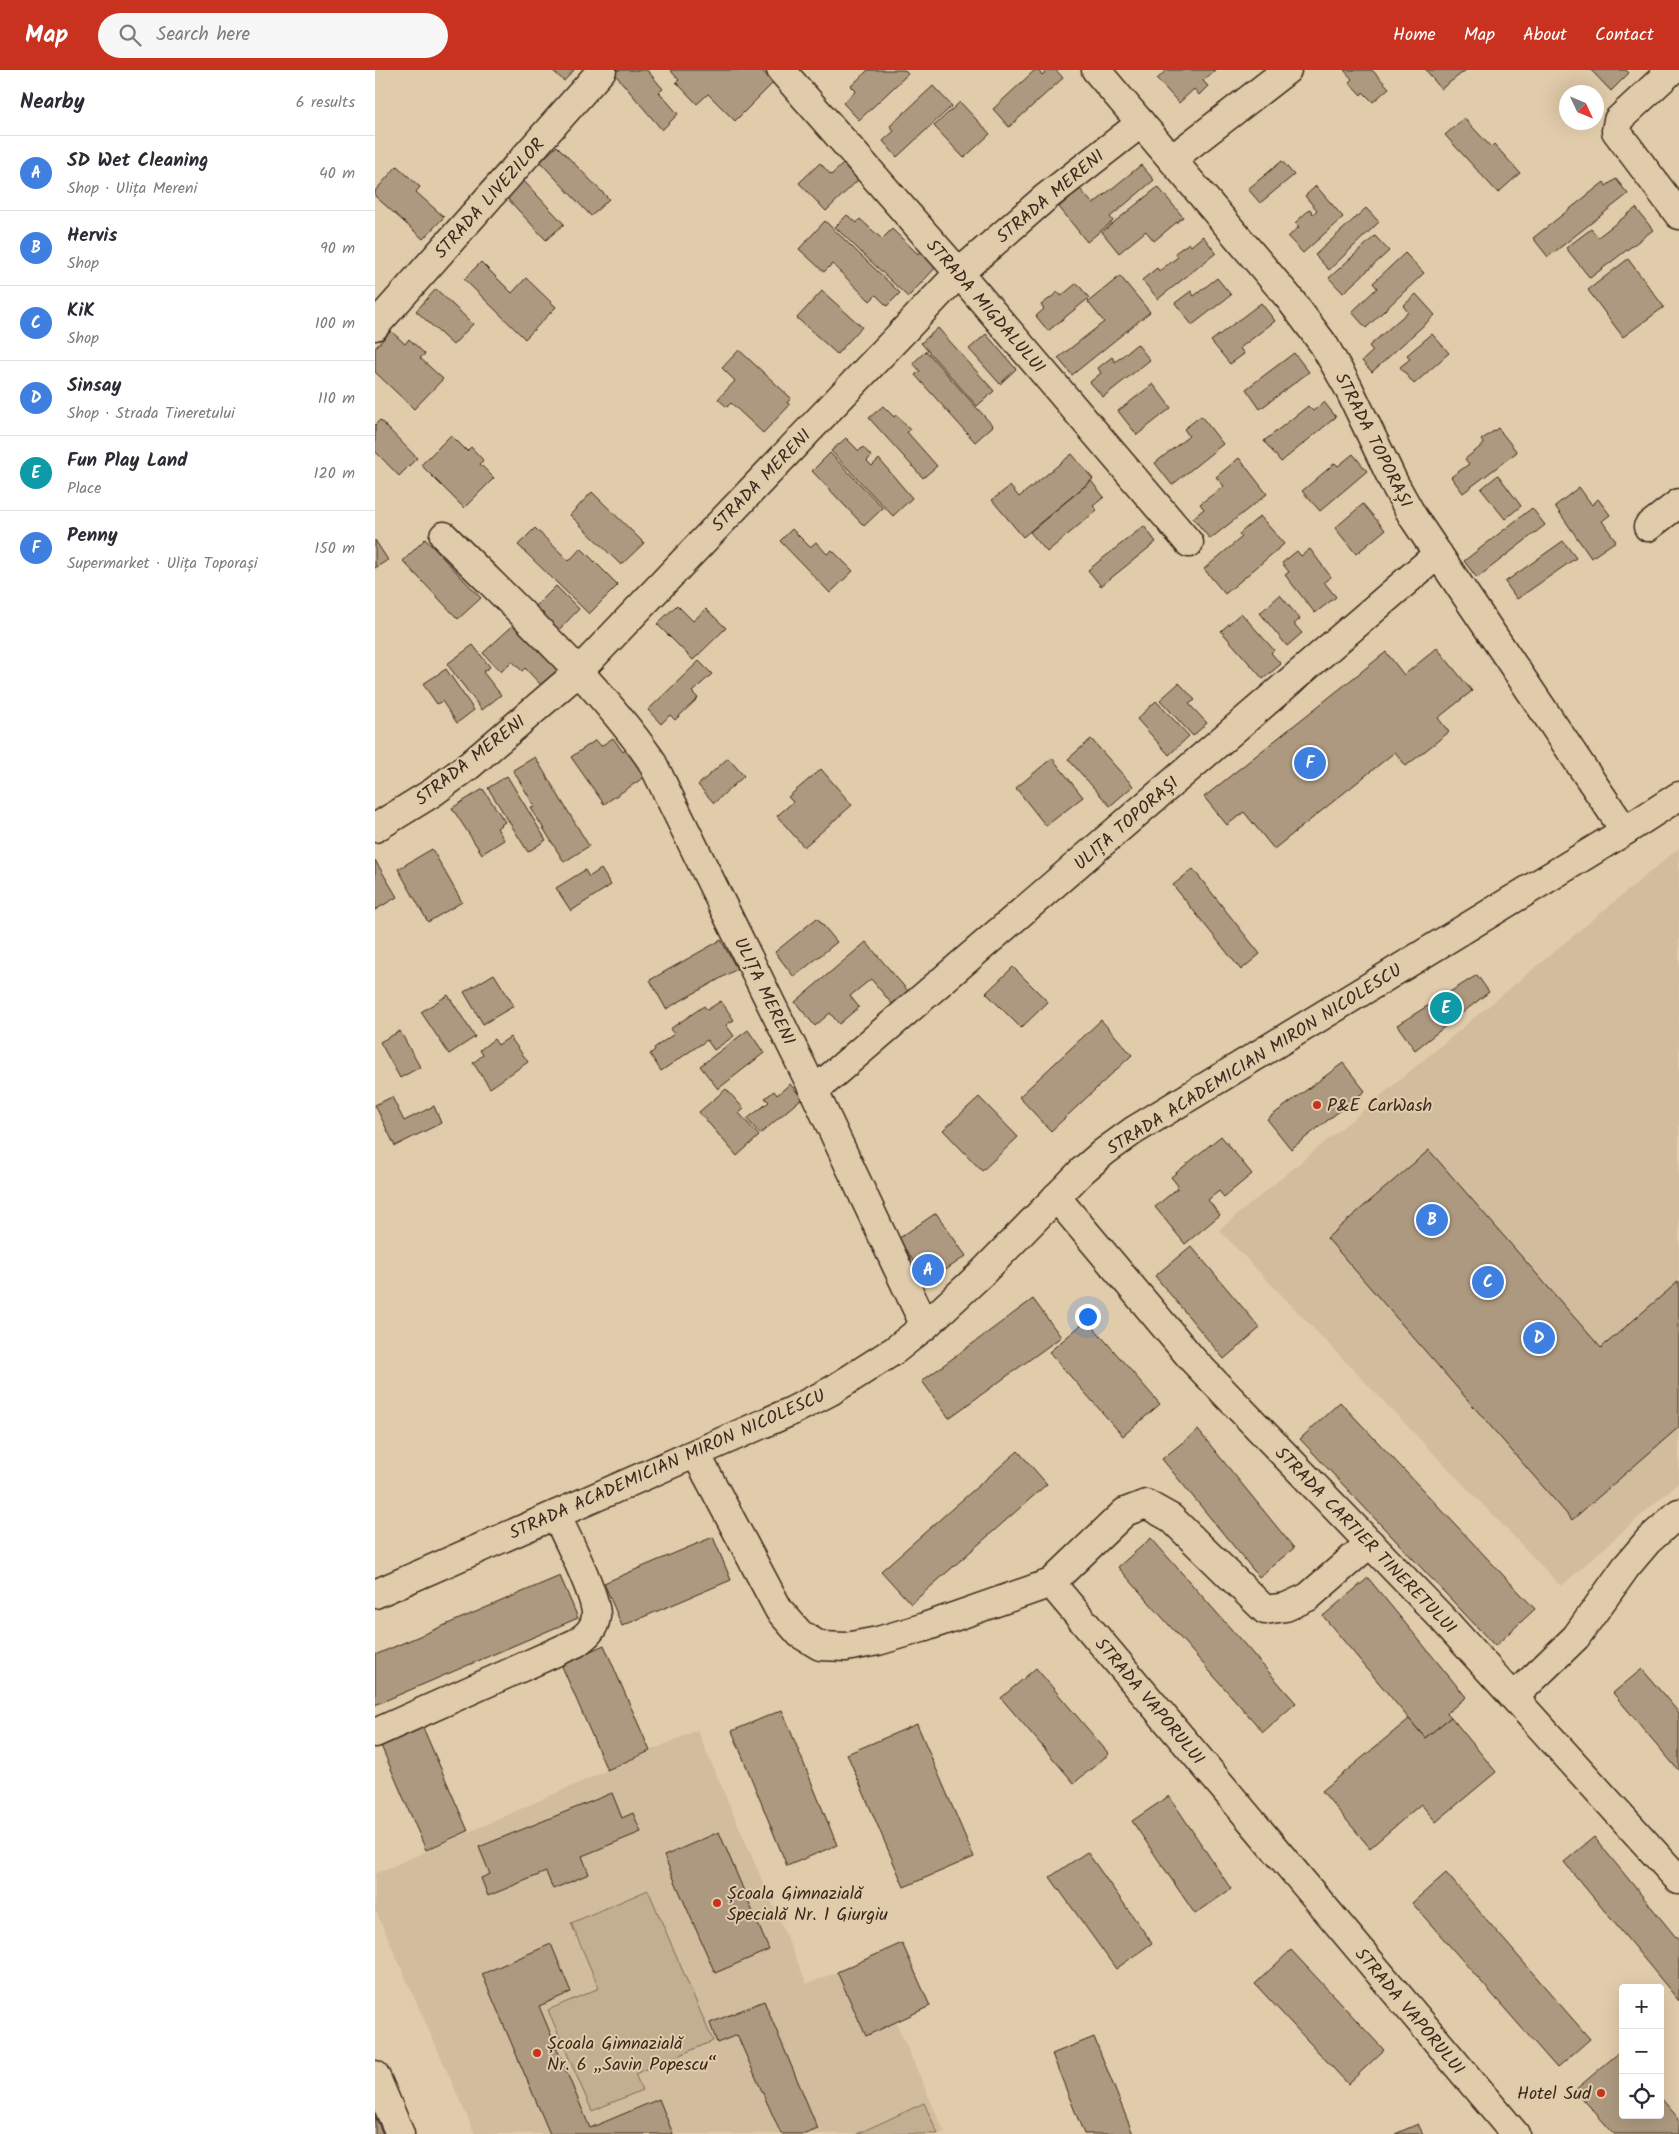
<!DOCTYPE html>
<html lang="en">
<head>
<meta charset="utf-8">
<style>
	:root { --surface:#fff; --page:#f7f7f7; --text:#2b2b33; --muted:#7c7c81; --line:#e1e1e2; --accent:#c8321e }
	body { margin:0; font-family:Kalam,sans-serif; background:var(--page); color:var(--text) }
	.controls { position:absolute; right:15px; bottom:15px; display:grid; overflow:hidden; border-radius:5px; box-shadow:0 5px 20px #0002 }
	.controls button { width:45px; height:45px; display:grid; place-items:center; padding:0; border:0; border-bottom:1px solid var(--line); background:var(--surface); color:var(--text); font:25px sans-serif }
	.compass { position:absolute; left:1184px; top:15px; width:45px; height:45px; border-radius:50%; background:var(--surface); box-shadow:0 5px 20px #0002; rotate:134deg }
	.you { position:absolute; left:712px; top:1246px; width:18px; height:18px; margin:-12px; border:4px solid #fff; border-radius:50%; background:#1a73e8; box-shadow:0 0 0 8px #1a73e833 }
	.badge { display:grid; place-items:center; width:32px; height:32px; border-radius:50%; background:var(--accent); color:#fff; font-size:16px; font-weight:700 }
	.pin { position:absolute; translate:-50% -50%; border:2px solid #fff; box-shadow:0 1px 5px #0006 }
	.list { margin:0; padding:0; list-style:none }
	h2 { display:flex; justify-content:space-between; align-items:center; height:65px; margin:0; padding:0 20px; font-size:21px }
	h2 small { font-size:16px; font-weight:400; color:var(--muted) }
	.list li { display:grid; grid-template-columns:32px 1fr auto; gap:15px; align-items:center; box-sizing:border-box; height:75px; padding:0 20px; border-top:1px solid var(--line) }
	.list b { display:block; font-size:19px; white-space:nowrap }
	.list p { margin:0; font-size:16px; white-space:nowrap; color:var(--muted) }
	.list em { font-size:16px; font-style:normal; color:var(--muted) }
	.icon { flex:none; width:28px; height:28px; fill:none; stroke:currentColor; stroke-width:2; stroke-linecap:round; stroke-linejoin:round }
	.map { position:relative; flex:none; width:1304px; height:2064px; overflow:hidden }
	header { display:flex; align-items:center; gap:30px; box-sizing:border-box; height:70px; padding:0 25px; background:var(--accent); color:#fff }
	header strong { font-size:24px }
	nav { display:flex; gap:28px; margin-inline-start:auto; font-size:18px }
	.search { width:350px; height:45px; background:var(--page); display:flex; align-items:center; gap:12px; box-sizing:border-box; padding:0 18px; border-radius:28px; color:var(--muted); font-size:19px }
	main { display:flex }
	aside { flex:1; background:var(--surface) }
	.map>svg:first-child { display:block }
	.built { fill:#d1bc9d }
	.green { fill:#c2ae91; stroke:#7e6c58 }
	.building { fill:#ad997f; stroke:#3b2a1e }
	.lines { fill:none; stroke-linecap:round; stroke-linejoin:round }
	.minor-casing { stroke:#3b2a1e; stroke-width:31 }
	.minor { stroke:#e0cbaa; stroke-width:28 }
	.poi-dot { fill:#c8321e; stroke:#e0cbaa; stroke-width:2 }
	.labels { text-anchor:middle; stroke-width:4; stroke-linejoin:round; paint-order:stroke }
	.street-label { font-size:18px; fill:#3b2a1e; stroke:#e0cbaa }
	.poi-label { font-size:18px; fill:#3b2a1e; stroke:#e0cbaa; text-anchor:start }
</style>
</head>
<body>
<header>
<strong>Map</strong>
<div class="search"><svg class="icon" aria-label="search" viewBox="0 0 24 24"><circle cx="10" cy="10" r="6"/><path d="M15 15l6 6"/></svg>Search here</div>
<nav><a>Home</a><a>Map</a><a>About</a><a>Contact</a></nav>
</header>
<main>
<aside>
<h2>Nearby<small>6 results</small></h2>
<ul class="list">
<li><span class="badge" style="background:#3f7fe0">A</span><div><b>SD Wet Cleaning</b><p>Shop · Ulița Mereni</p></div><em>40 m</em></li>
<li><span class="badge" style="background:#3f7fe0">B</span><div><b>Hervis</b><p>Shop</p></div><em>90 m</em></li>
<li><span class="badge" style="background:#3f7fe0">C</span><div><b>KiK</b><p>Shop</p></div><em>100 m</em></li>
<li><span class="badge" style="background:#3f7fe0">D</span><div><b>Sinsay</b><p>Shop · Strada Tineretului</p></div><em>110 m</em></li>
<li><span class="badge" style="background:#0f9aa8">E</span><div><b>Fun Play Land</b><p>Place</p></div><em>120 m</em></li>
<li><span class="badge" style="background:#3f7fe0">F</span><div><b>Penny</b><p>Supermarket · Ulița Toporași</p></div><em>150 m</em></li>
</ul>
</aside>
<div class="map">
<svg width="1304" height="2064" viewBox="0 0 1304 2064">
	<rect width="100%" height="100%" fill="#e0cbaa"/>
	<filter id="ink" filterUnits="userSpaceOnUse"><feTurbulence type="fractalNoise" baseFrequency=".02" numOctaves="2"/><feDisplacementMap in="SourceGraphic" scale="10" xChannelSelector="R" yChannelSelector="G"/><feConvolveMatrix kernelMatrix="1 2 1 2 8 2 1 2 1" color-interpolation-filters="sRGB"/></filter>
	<g filter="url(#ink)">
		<g class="built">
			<path d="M1304 778V1412L1186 1516 844 1160Z"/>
			<path d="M322 1660 432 1914 462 1902 491 1966 521 1952 570 2064H100L0 1839V1804Z"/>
		</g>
		<g class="green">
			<path d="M273 1820 338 1971 260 2004 267 2020 217 2041 173 1940 224 1918 196 1853Z"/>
			<path d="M549 2033 563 2064H482Z"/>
		</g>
		<g class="building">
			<path d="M177 0H199L189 11Z"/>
			<path d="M240 0H272L288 19 284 22 303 44 287 60 238 2Z"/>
			<path d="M295 0H386L399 12 360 51 333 24 322 34 301 12 304 10Z"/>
			<path d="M493 0H529L533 4 484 50 468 33 481 21 476 16Z"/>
			<path d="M660 0H663L667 5 673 0H681L688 8 634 57 618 39Z"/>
			<path d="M792 0H840L828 11 833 16 824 25 819 19 804 33 782 9Z"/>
			<path d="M969 0H997L1014 18 998 32 988 22 986 25 974 12 977 9Z"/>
			<path d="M1051 0H1091L1066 19Z"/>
			<path d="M1216 0H1251L1254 3 1236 21Z"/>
			<path d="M558 16 577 36 522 87 508 71 519 61 515 56Z"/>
			<path d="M585 32 615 64 589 88 559 56Z"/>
			<path d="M1089 48 1116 77 1119 74 1145 103 1123 123 1070 65Z"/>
			<path d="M182 76 234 129 216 146 165 92Z"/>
			<path d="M907 91 919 105 885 133 873 119Z"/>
			<path d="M445 93 456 105 468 94 483 110 451 141 424 113Z"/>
			<path d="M766 95 779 110 735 147 738 151 712 172 684 137 705 119 718 134Z"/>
			<path d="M22 96 45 117 41 122 69 147 48 169 0 126V121Z"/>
			<path d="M147 109 189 154 171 170 130 126Z"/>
			<path d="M1241 109 1253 124 1173 187 1158 168 1229 112 1231 116Z"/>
			<path d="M941 116 968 147 928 183 913 167 924 157 920 153 935 139 938 144 942 140 930 126Z"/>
			<path d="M783 117 808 147 779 171 771 161 744 183 727 162Z"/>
			<path d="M991 138 1004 152 954 200 940 185Z"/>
			<path d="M1261 138 1278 160 1215 208 1191 178 1216 159 1223 167Z"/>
			<path d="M472 145 482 153 485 149 507 169 517 159 543 184 547 179 563 195 533 227 460 157Z"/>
			<path d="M450 151 525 223 512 236 501 225 495 231 457 194 449 202 424 179Z"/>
			<path d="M828 166 841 183 783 229 767 210 782 198 784 201 803 187 800 183 814 173 816 176Z"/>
			<path d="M1000 166 1014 181 968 223 954 208Z"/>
			<path d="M1030 183 1049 203 991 258 977 242 1002 218 998 213Z"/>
			<path d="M1253 189 1289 237 1248 267 1213 220Z"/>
			<path d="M106 192 137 223 151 208 181 237 150 269 89 209Z"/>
			<path d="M745 206 775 242 697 305 683 288 729 252 713 232Z"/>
			<path d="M842 208 856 225 817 255 800 233 816 221 819 226Z"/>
			<path d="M702 213 714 228 673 261 661 246 669 239 666 235 683 222 686 226Z"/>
			<path d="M61 219 98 254 78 275 41 241Z"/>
			<path d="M447 221 487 257 462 284 422 248Z"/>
			<path d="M1041 224 1060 245 997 302 987 291 998 281 994 276 1033 242 1028 236Z"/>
			<path d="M886 233 900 251 865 278 869 284 855 294 836 271Z"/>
			<path d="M563 258 619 321 602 336 546 273Z"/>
			<path d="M16 261 30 274 34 269 50 284 45 288 68 309 39 339 0 302V278Z"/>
			<path d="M611 264 641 299 625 314 594 279Z"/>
			<path d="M1057 264 1074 283 1039 314 1025 297 1035 289 1032 285Z"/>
			<path d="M762 274 775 290 728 327 715 312 726 303 723 298 737 287 740 292Z"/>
			<path d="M364 280 416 328 412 333 415 335 388 363 356 333 352 337 343 329 360 311 347 298Z"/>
			<path d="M551 281 618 356 600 372 540 305 545 301 538 293Z"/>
			<path d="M919 283 934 302 885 339 871 319Z"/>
			<path d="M778 314 796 338 762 365 743 341Z"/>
			<path d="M949 332 961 347 906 392 889 371 933 336 938 341Z"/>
			<path d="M508 336 519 347 521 344 535 360 532 362 562 396 548 408 494 348Z"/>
			<path d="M826 346 848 374 797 415 780 393 814 366 809 359Z"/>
			<path d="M5 350 42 388 24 406 0 381V355Z"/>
			<path d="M1123 358 1142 382 1088 423 1076 407 1094 394 1090 389 1109 374 1106 370Z"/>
			<path d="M76 365 92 381 96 377 108 390 105 394 119 408 89 438 46 395Z"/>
			<path d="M471 368 484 381 488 377 496 386 492 391 497 396 504 389 537 428 518 446 456 381Z"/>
			<path d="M455 383 508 438 489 456 437 401Z"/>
			<path d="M697 384 718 409 648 467 617 430 635 416 644 427Z"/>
			<path d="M978 384 992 401 945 441 927 421 960 393 963 396Z"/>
			<path d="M864 388 892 424 835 469 818 448 829 439 825 434 849 416 841 407Z"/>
			<path d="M1123 405 1146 436 1130 449 1106 419Z"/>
			<path d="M716 411 729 427 718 436 722 440 672 482 655 462Z"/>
			<path d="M1204 417 1217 435 1223 429 1235 445 1227 451 1241 471 1216 488 1180 436Z"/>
			<path d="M217 422 269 473 246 495 195 445Z"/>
			<path d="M988 434 1010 460 981 484 960 458Z"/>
			<path d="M1157 438 1170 455 1102 508 1089 491Z"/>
			<path d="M885 446 909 474 850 524 829 499 867 467 864 464Z"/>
			<path d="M769 456 781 472 726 516 713 500Z"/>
			<path d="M160 458 194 491 206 478 243 515 214 544 143 475Z"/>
			<path d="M417 459 435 477 441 472 452 484 457 480 478 501 455 523 405 471Z"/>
			<path d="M50 469 106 528 83 549 28 491Z"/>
			<path d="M0 470 13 490 0 498Z"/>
			<path d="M1188 471 1201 488 1142 529 1130 512Z"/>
			<path d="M935 479 956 507 949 512 961 527 940 543 910 505 914 502 907 493 922 481 926 486Z"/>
			<path d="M181 516 204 539 181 563 157 540Z"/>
			<path d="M905 525 925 549 919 554 927 563 912 576 885 543Z"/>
			<path d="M302 535 318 551 331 539 351 558 318 590 282 554Z"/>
			<path d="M866 543 899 580 896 583 906 594 888 609 846 561Z"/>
			<path d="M145 549 188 596 167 616 150 598 147 601 137 591 126 602 108 583Z"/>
			<path d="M98 575 115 597 108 602 126 625 107 640 72 594Z"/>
			<path d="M1062 578 1097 621 1063 648 1074 662 1031 696 1020 682 899 779 869 742 852 755 829 727 1011 582 1029 605Z"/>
			<path d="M324 591 337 604 317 622 323 628 300 650 295 645 286 654 273 640Z"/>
			<path d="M71 599 99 640 82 653 67 631 62 634 48 614Z"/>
			<path d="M804 613 820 630 814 634 832 653 818 666 785 630Z"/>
			<path d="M781 631 814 666 794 685 762 649Z"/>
			<path d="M238 668 248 682 253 678 271 706 229 734 196 687 221 670 226 676Z"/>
			<path d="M716 669 758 716 735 736 693 689Z"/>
			<path d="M160 687 214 776 189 792 156 738 160 737 138 700Z"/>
			<path d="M353 688 369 706 339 733 323 715Z"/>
			<path d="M677 688 708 727 671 756 641 718Z"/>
			<path d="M446 699 477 735 429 777 402 746 418 732 413 727Z"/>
			<path d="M132 706 171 770 153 782 113 718Z"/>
			<path d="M108 719 130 752 122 758 129 770 107 784 77 738Z"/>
			<path d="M57 779 87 832 53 852 23 799Z"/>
			<path d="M0 790 22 827 0 840Z"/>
			<path d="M226 799 236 815 196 841 181 818 210 800 214 807Z"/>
			<path d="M818 799 885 884 866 900 798 815Z"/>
			<path d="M442 848 462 872 419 907 400 882Z"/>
			<path d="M346 870 362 899 291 939 275 910Z"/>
			<path d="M491 872 533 921 517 934 496 909 475 926 484 937 464 954 455 943 440 956 420 932Z"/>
			<path d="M638 897 673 932 646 958 611 923Z"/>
			<path d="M119 904 139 936 108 954 89 922Z"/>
			<path d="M1102 905 1114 922 1040 980 1022 955Z"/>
			<path d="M73 925 100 967 74 984 46 942Z"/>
			<path d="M346 931 359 950 351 955 359 966 339 980 332 970 286 1001 275 984 280 980 279 978 299 964 295 959 329 936 332 940Z"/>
			<path d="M726 950 757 985 676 1061 644 1027Z"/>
			<path d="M373 960 389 983 343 1019 325 996Z"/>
			<path d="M25 961 45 997 25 1008 5 972Z"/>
			<path d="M135 967 153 992 115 1018 98 993 108 985 105 980 119 969 123 975Z"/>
			<path d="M968 993 990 1021 916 1079 892 1049Z"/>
			<path d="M415 1014 427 1028 385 1064 372 1049 394 1032 390 1028 399 1021 402 1025Z"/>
			<path d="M351 1019 369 1039 364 1043 384 1066 362 1086 324 1042Z"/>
			<path d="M17 1027 29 1051 59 1036 66 1053 20 1076 0 1035Z"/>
			<path d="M604 1027 643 1067 607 1101 568 1060Z"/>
			<path d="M846 1066 877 1104 849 1127 844 1121 833 1130 845 1145 810 1174 780 1137 804 1117 796 1107Z"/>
			<path d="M1054 1080 1226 1278 1304 1211V1357L1197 1450 952 1168Z"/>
			<path d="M561 1143 591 1186 553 1212 523 1169Z"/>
			<path d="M816 1176 885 1258 849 1289 780 1206Z"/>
			<path d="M658 1229 686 1267 574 1348 547 1311Z"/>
			<path d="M712 1250 785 1334 748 1366 674 1282Z"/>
			<path d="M965 1332 1160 1539 1120 1576 925 1369Z"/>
			<path d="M823 1360 919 1478 884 1507 787 1389Z"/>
			<path d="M643 1381 672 1414 536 1534 506 1501Z"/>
			<path d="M338 1467 356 1510 247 1556 229 1513Z"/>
			<path d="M776 1468 921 1633 888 1662 743 1497Z"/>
			<path d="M185 1506 203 1548 0 1635V1585Z"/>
			<path d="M993 1508 1091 1627 1072 1643 1076 1647 1050 1668 948 1546Z"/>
			<path d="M229 1575 275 1681 232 1700 186 1594Z"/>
			<path d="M661 1598 734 1684 699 1713 626 1628Z"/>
			<path d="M1267 1599 1304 1643V1701L1238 1623Z"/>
			<path d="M407 1640 462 1775 412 1796 357 1661Z"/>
			<path d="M1076 1647 1121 1702 1061 1752 1046 1734 995 1778 947 1721 1034 1649 1050 1668Z"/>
			<path d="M46 1653 93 1761 51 1780 4 1671Z"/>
			<path d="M542 1654 599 1787 529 1817 472 1684Z"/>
			<path d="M237 1723 247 1748 258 1743 266 1762 207 1786 214 1804 178 1819 171 1802 113 1826 106 1808 115 1804 104 1777Z"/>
			<path d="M794 1726 856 1819 820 1844 757 1751Z"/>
			<path d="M344 1762 394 1880 340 1903 289 1786Z"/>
			<path d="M1219 1767 1304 1871V1931L1189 1792Z"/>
			<path d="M712 1782 777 1873 741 1899 675 1807Z"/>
			<path d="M1071 1803 1215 1969 1182 1998 1037 1833Z"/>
			<path d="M527 1873 555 1936 491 1966 462 1902Z"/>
			<path d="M176 1874 196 1922 164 1936 215 2058 284 2029 298 2064H175L107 1904Z"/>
			<path d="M916 1880 1009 1980 973 2014 880 1914Z"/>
			<path d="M389 1931 443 2059 430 2064H406L362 1965 342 1973 335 1953Z"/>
			<path d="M719 1967 758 2064H709L677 1984Z"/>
			<path d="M1246 1981 1248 1983V2045H1285V2027L1304 2049V2064H1239L1200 2020Z"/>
			<path d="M0 2046 3 2053 8 2064H0Z"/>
			<path d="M1043 2054 1048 2064H1020Z"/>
		</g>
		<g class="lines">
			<g class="minor-casing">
				<g id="minor">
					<path d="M406 0 584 203 814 473"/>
					<path d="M721 0 914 228 949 275 973 317 1019 413 1038 447 1250 761"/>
					<path d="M1297 0 1243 50 1241 61 1304 145"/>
					<path d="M797 89 912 0"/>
					<path d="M0 256 227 0"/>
					<path d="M1273 457 1304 433"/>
					<path d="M69 466C140 538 218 607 276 690L439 1021 550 1256"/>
					<path d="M0 758 57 723 95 695 203 602 584 203 670 128 766 53"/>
					<path d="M439 1021 1063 484"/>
					<path d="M681 1127 817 1289 1067 1548 1304 1810"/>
					<path d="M321 1384 404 1540 425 1564 445 1576 471 1577 503 1571 547 1558 676 1513"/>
					<path d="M995 1473 933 1527 911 1537 890 1540 796 1448 771 1434 750 1442 676 1513 1140 2064"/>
					<path d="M0 1524 417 1341 456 1321 520 1280 550 1256 605 1205 707 1101 729 1082 758 1061 1250 761 1304 726"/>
					<path d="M1139 1627 1201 1567 1251 1497 1273 1471 1304 1443"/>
					<path d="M0 1663 201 1573C211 1566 220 1559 221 1546 222 1526 191 1466 181 1445"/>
					<path d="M0 2005 25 2064"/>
				</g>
			</g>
			<use href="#minor" class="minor"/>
		</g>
	</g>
	<g class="poi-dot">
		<circle cx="942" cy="1035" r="5"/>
		<circle cx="342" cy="1833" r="5"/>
		<circle cx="162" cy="1983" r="5"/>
		<circle cx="1226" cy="2023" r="5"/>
	</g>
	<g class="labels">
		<g class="street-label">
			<text transform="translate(675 126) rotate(-40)" y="6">STRADA MERENI</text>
			<text transform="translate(114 128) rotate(-48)" y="6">STRADA LIVEZILOR</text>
			<text transform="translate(611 236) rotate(49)" y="6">STRADA MIGDALULUI</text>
			<text transform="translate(999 370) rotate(63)" y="6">STRADA TOPORAȘI</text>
			<text transform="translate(386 410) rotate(-46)" y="6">STRADA MERENI</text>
			<text transform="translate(95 690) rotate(-38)" y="6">STRADA MERENI</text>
			<text transform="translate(751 753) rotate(-41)" y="6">ULIȚA TOPORAȘI</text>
			<text transform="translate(390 921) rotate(64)" y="6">ULIȚA MERENI</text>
			<text transform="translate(879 989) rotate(-32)" y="6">STRADA ACADEMICIAN MIRON NICOLESCU</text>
			<text transform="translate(292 1394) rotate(-24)" y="6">STRADA ACADEMICIAN MIRON NICOLESCU</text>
			<text transform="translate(991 1470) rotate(46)" y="6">STRADA CARTIER TINERETULUI</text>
			<text transform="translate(775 1631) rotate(50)" y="6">STRADA VAPORULUI</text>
			<text transform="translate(1035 1941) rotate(50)" y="6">STRADA VAPORULUI</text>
		</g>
		<g class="poi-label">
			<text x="952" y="1041">P&amp;E CarWash</text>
			<text x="352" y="1829">Școala Gimnazială<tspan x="352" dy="21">Specială Nr. 1 Giurgiu</tspan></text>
			<text x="172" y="1979">Școala Gimnazială<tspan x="172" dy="21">Nr. 6 „Savin Popescu“</tspan></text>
			<text x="1216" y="2029" text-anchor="end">Hotel Sud</text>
		</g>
	</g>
</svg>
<div class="controls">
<button>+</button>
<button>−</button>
<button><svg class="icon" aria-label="locate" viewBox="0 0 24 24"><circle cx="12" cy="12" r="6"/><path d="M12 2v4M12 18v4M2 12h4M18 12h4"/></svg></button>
</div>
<svg class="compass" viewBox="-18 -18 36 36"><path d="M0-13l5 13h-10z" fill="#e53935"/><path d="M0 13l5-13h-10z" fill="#7c7c81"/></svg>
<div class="you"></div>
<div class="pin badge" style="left:553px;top:1200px;background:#3f7fe0">A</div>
<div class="pin badge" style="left:1057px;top:1150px;background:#3f7fe0">B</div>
<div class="pin badge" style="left:1113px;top:1212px;background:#3f7fe0">C</div>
<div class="pin badge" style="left:1164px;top:1268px;background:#3f7fe0">D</div>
<div class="pin badge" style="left:1071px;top:938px;background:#0f9aa8">E</div>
<div class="pin badge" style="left:935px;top:693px;background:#3f7fe0">F</div>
</div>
</main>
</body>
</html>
